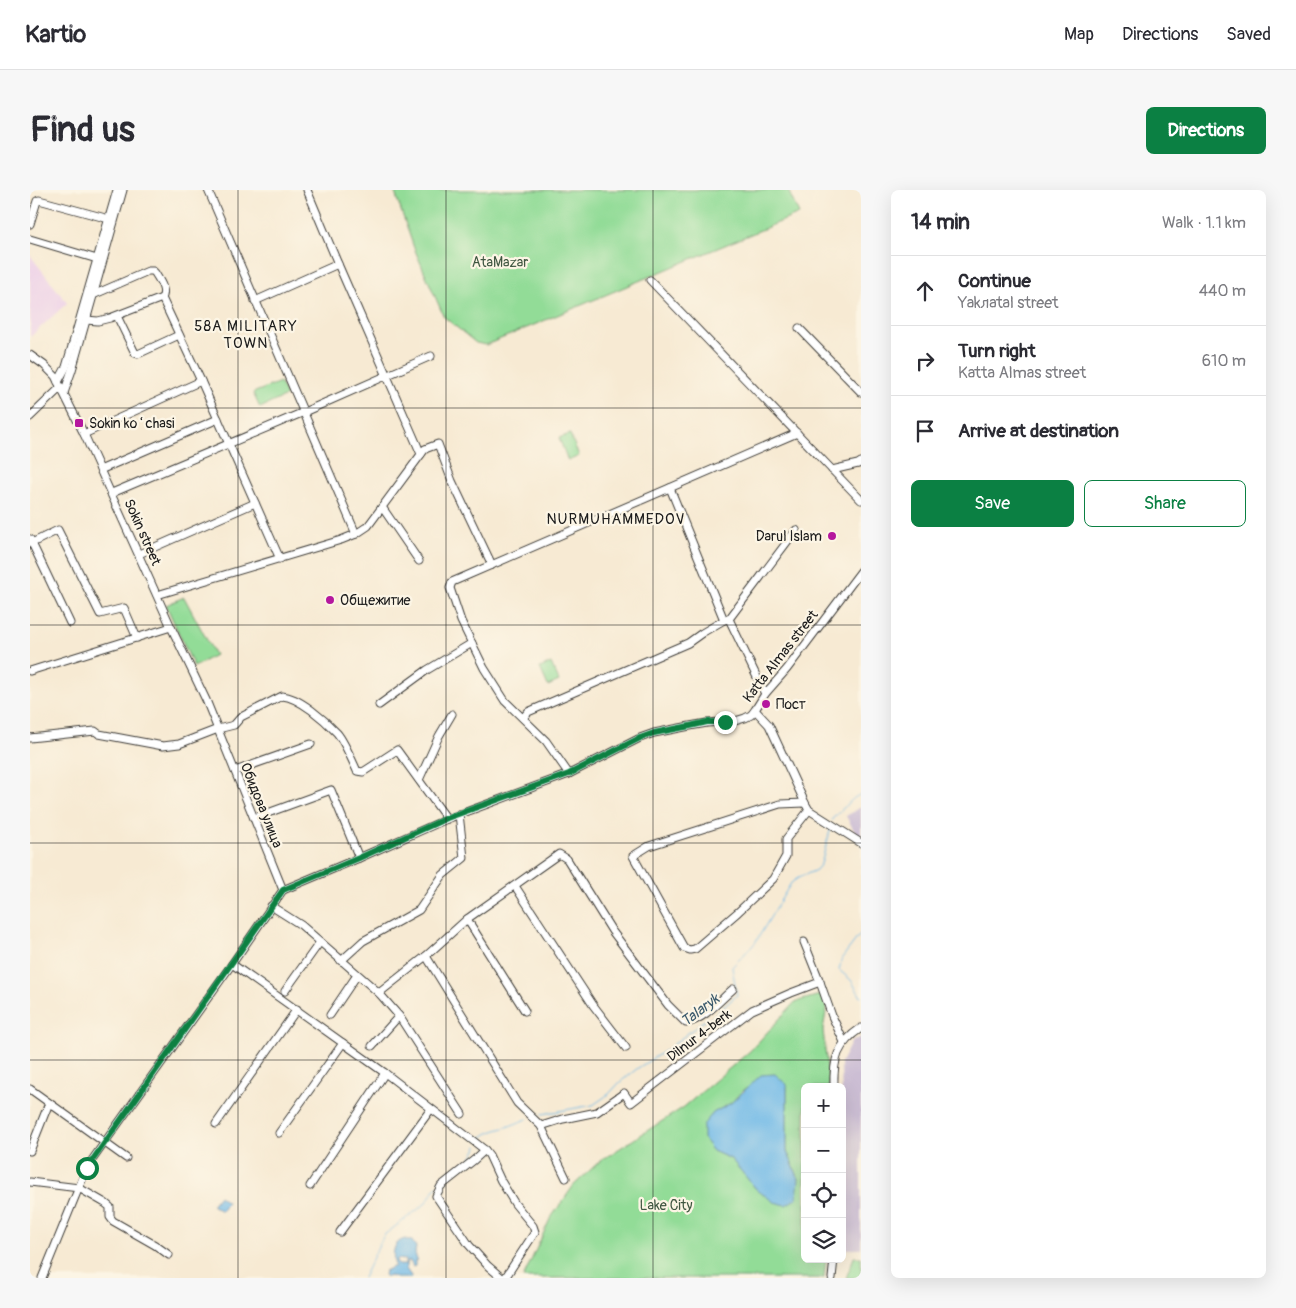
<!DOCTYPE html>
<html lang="en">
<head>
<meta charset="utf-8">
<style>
	:root { --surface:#fff; --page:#f7f7f7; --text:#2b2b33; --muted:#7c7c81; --line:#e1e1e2; --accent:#0b8043 }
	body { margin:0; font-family:Pangolin,sans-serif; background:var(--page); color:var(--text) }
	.controls { position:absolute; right:15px; bottom:15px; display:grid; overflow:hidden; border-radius:8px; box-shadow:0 5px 20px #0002 }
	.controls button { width:45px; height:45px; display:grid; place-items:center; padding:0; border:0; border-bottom:1px solid var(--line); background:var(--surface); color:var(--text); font:25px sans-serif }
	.stop { position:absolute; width:15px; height:15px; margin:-11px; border:4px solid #0b8043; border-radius:50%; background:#fff }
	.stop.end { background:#0b8043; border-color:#fff; box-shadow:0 1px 5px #0008 }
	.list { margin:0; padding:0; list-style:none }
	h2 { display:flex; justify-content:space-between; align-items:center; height:65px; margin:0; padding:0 20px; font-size:21px }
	h2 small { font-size:16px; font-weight:400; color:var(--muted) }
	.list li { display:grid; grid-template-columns:32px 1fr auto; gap:15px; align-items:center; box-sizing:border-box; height:70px; padding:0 20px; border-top:1px solid var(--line) }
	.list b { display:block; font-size:19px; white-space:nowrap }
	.list p { margin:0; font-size:16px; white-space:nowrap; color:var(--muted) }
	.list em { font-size:16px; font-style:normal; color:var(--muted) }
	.actions { display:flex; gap:10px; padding:15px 20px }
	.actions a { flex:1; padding:11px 0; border:1px solid var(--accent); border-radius:8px; text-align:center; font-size:18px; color:var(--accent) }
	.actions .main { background:var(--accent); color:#fff }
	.icon { flex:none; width:28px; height:28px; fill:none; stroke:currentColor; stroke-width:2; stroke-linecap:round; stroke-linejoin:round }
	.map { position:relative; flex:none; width:831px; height:1088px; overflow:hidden; border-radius:8px }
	header { display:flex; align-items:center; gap:30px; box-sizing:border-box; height:70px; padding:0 25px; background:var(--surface); border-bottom:1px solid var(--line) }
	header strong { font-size:24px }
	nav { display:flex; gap:28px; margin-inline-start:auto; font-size:18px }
	.intro { display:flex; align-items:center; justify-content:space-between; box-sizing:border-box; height:120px; padding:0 30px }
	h1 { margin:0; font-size:35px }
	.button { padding:12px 22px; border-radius:8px; background:var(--accent); color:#fff; font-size:18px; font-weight:700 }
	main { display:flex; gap:30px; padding:0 30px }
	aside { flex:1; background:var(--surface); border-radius:8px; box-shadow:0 5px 20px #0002 }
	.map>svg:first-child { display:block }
	.built { fill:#edd0e8 }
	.industrial { fill:#ccbed4 }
	.green { fill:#92dc97; stroke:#577c5a; fill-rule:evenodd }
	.water { fill:#6fb9e7; stroke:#466a82 }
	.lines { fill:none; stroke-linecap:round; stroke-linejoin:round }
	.stream { stroke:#6fb9e7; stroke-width:1 }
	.minor-casing { stroke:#3d3b37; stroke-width:9 }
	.minor { stroke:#fff; stroke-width:7 }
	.route { stroke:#0b8043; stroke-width:6 }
	.grid { fill:none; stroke:#1c1c1c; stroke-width:1; stroke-opacity:0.55 }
	.poi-dot { fill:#b5179e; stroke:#fcf5e5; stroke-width:2 }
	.labels { text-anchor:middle; stroke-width:4.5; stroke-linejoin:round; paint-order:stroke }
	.park-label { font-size:14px; fill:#3f5641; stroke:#fcf5e5 }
	.poi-label { font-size:14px; fill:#1c1c1c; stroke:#fcf5e5; text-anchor:start }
	.street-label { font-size:14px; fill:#1c1c1c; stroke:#fcf5e5 }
	.neighbourhood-label { font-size:15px; letter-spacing:1px; fill:#1c1c1c; stroke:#fcf5e5 }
	.water-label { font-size:15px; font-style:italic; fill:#3d5b6d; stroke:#fcf5e5 }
</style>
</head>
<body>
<header>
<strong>Kartio</strong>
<nav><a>Map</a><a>Directions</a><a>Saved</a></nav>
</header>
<div class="intro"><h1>Find us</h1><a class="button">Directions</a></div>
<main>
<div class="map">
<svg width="831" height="1088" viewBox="0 0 831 1088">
	<rect width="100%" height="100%" fill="#fcf5e5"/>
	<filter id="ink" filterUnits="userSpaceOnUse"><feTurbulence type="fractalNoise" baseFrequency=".02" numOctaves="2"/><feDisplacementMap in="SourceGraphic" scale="10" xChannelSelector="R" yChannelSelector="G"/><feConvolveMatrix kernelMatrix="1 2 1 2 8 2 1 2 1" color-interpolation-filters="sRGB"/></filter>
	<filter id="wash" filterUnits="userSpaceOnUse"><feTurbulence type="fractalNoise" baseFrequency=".0096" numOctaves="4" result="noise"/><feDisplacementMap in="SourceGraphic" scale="20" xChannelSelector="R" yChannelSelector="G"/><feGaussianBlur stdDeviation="1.12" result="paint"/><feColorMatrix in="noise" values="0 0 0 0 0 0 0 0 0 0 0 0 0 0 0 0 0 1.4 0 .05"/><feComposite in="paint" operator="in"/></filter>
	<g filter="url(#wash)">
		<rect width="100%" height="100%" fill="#f7ead3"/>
		<path class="built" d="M0 65 37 113 0 147Z"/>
		<g class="industrial">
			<path d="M831 617V647L825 642 816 626Z"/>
			<path d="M831 847V1059H816L811 872 822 851Z"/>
		</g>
		<g class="green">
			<path d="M364 0H758L769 24 456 155 446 153 414 127 384 58Z"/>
			<path d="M250 192 256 206 230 218 223 203Z"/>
			<path d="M540 244 549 266 538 271 529 248Z"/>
			<path d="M154 407 185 465 164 477 136 415Z"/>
			<path d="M521 473 529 491 518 496 510 478Z"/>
			<path d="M790 805 797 816 793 840 799 897H775V1069H796L794 1088H493L520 1029 544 995 570 971 654 917 720 861 765 812ZM757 895V961L769 989 727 1000 701 969 683 961 673 948 683 923 701 913 714 899Z"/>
			<path d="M824 1067H831V1088H816Z"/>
		</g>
		<g class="water">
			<path d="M745 884 757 895V961L769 989 767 1008 756 1015 744 1012 727 1000 701 969 683 961 673 948V935L683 923 701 913 731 885Z"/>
			<path d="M189 1006 197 1012 191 1021 182 1015Z"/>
			<path d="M375 1049 382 1051 386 1057 385 1063 387 1070 385 1071V1076L383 1077 380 1071 377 1072 376 1075 375 1074V1070L367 1069 366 1072 369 1075H376V1079L381 1086V1088H366L361 1086 356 1087 354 1085 355 1081 365 1076C362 1066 362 1052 375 1049Z"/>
		</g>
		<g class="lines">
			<g class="stream">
				<path d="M802 630 803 628 824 608 831 604"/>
				<path d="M831 743 812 768 809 780 821 790 831 807"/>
				<path d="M507 925 563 915 579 904 589 893 608 878 639 858 672 832 680 829 707 805 702 777 725 753 761 693 768 688 786 680 791 674 801 637"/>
				<path d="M449 950C457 940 471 940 482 935 488 933 491 931 497 929"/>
				<path d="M441 968 446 960 447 956"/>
				<path d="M333 1088 354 1045 394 1015 407 996"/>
			</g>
		</g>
	</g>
	<g filter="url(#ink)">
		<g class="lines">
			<g class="minor-casing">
				<g id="minor">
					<path d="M178 0 326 344"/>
					<path d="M277 0 308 74 391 264"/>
					<path d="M0 34 7 11 9 10 79 29"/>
					<path d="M0 49 67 69"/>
					<path d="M620 90 831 310"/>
					<path d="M63 105 118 81H123L125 83C129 90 137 100 132 108"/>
					<path d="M225 111 308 74"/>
					<path d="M87 126 105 163 108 164 149 145"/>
					<path d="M56 130 68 131 80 128 132 108 171 191 250 369"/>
					<path d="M769 138 831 202"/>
					<path d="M0 165 14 175 25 186 54 244 141 437 176 510 253 700"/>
					<path d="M28 192 36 177 87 0"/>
					<path d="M34 203 42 180 93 0"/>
					<path d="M0 227 31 197"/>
					<path d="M54 244 171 191"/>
					<path d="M70 280 188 229"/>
					<path d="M802 280 828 274 831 272"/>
					<path d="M82 303 274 222 401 166"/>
					<path d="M352 317 389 371"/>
					<path d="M0 349 40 433"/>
					<path d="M2 353 28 340 70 424 94 418 107 448"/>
					<path d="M109 364 225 313"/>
					<path d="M127 405 311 350 326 344 338 336 395 259 408 254 422 291 462 375"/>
					<path d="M699 429 735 504"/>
					<path d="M694 430 699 429 766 340"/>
					<path d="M0 481 141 437"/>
					<path d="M349 515 397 480 442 453"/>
					<path d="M725 520 739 535 775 613 779 620 831 653"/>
					<path d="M493 528 498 522 658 453 672 443 694 430 640 298"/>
					<path d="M0 548 65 541 69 544 133 556 149 554 188 539 204 535 211 527 252 506C269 507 295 530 307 543 314 551 322 570 327 581L333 582 367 560 417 629"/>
					<path d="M205 581 281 554"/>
					<path d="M539 584 516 551 475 511 454 478 431 431 420 398 422 392 767 243"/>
					<path d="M389 590 409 546 422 524"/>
					<path d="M775 613 750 614 619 656 603 666 654 758 660 760 665 759 708 722 743 689 756 666V649L779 620"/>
					<path d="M224 628 301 600 329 668"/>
					<path d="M485 696 563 815 596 858"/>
					<path d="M253 700 329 668 417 629 539 584 610 548 624 543 660 536 677 533 705 531 715 528 721 525 725 520 735 504 757 479 831 381"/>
					<path d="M241 716 271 735 349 803 369 826 432 924"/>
					<path d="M437 729 495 821"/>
					<path d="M774 752 790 792"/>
					<path d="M396 766 487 913 511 936 536 988"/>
					<path d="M311 771 333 751 389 720 413 685 434 668 429 624"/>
					<path d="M202 774 355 883 455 960 459 965 471 991 485 1014 503 1036 505 1042 475 1088"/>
					<path d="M255 801 290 752"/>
					<path d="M349 803 396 766 437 729 529 664 537 669 582 741 638 815 656 833C675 829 689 811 703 799"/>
					<path d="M300 825 327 785"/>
					<path d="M342 856 369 826"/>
					<path d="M804 897C803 870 807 854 831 838"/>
					<path d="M0 899 96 968"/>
					<path d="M186 934 267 819"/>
					<path d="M511 936 533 929 567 922 594 903 601 913 722 820 761 803 790 792 802 826 814 852"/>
					<path d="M249 943 313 853"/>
					<path d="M455 960 444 970 411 996 406 1006 439 1055 458 1076 472 1088"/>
					<path d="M0 961 19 913"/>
					<path d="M0 992 49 998 75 1013 80 1017V1027L83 1031 125 1055 139 1065"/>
					<path d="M280 996 355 883"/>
					<path d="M310 1042 401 919"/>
					<path d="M12 1088 54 985 60 973 202 774 253 700"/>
					<path d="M802 1088 804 1069"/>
				</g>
			</g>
			<use href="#minor" class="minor"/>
		</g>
	</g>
	<g class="lines" filter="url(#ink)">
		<path class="route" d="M57 978 253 700 329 668 417 628 539 584 610 548 624 543 660 536 677 532H695"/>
	</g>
	<path class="grid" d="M208 0V1088M416 0V1088M623 0V1088M0 218H831M0 435H831M0 653H831M0 870H831"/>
	<g class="poi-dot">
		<rect x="44" y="228" width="10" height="10" rx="2.5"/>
		<circle cx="802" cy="346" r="5"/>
		<circle cx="300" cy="410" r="5"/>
		<circle cx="736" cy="514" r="5"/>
	</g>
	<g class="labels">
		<g class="park-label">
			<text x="470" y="77">AtaMazar</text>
			<text x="636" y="1020">Lake City</text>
		</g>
		<g class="poi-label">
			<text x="59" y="238">Sokin koʻchasi</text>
			<text x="792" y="351" text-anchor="end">Darul Islam</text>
			<text x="310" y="415">Общежитие</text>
			<text x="746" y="519">Пост</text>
		</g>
		<g class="street-label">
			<text transform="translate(113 342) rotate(66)" y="5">Sokin street</text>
			<text transform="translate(750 466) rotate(-52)" y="5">Katta Almas street</text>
			<text transform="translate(232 615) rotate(68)" y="5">Обидова улица</text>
			<text transform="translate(669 845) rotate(-37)" y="5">Dilnur 4-berk</text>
		</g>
		<g class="neighbourhood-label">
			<text x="216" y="141">58А MILITARY<tspan x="216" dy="17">TOWN</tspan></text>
			<text x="586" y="334">NURMUHAMMEDOV</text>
		</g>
		<g class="water-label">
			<text transform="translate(670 820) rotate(-37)" y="5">Talaryk</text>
		</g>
	</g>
</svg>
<div class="controls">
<button>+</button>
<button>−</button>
<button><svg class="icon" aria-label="locate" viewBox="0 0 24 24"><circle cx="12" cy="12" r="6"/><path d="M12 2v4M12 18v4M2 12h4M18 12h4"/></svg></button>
<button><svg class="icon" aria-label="layers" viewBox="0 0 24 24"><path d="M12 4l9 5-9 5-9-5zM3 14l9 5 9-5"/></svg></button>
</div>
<div class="stop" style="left:57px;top:978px"></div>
<div class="stop end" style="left:695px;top:532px"></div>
</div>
<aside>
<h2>14 min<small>Walk · 1.1 km</small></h2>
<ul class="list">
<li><svg class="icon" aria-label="ahead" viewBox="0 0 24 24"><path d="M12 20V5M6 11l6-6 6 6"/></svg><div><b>Continue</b><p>Yakлatal street</p></div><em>440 m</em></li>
<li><svg class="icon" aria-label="right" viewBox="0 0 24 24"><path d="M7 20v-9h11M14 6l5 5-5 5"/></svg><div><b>Turn right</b><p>Katta Almas street</p></div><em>610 m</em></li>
<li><svg class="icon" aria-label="arrive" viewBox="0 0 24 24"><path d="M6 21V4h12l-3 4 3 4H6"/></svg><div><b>Arrive at destination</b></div></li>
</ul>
<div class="actions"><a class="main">Save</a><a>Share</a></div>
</aside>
</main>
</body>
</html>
